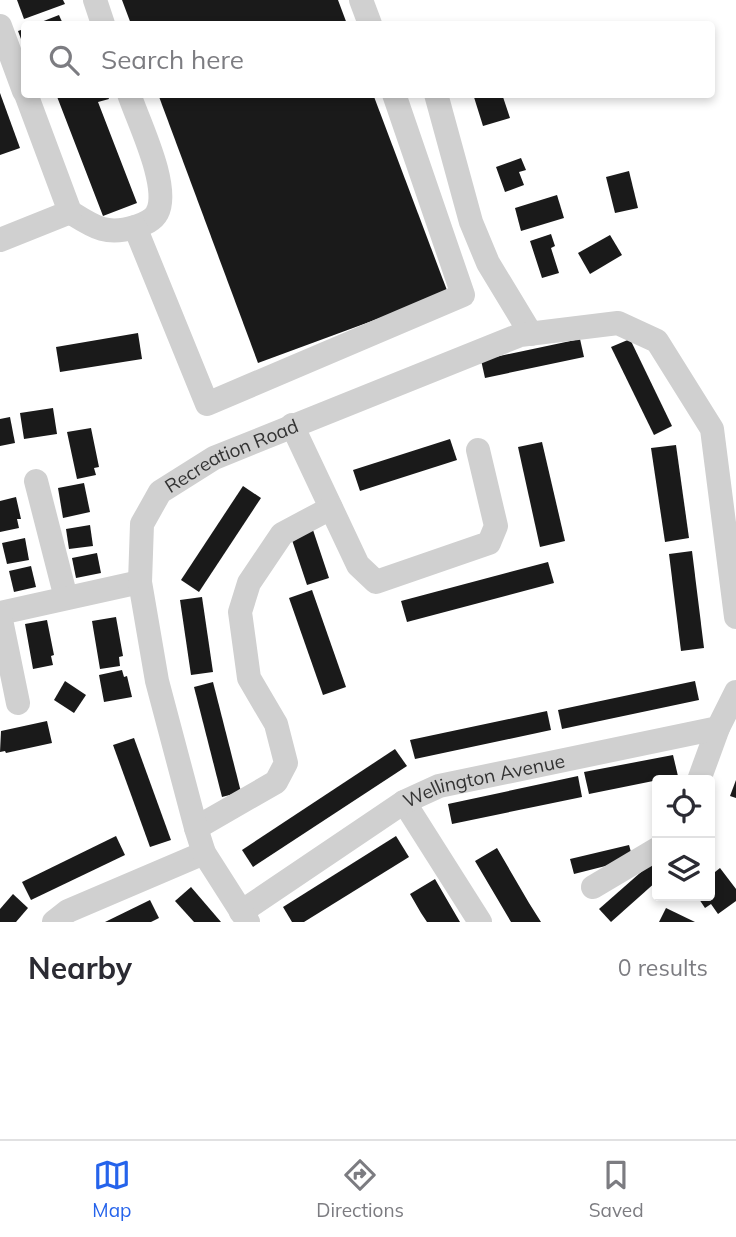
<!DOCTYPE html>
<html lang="en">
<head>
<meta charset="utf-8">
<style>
	:root { --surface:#fff; --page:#f2f2f3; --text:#2b2b33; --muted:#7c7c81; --line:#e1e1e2; --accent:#2563eb }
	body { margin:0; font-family:Mulish,sans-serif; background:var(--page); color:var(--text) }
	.controls { position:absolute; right:21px; bottom:21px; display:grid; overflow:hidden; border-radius:7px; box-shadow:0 4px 10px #0003 }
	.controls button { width:63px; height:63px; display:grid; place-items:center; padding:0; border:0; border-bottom:2px solid var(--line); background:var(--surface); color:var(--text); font:35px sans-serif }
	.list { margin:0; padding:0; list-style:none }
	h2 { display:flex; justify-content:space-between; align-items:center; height:91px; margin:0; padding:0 28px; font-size:30px }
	h2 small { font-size:23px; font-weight:400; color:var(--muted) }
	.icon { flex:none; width:38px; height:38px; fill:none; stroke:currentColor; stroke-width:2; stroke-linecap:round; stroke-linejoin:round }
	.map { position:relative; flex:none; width:736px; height:922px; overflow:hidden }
	.search { position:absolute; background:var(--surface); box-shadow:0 4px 10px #0003; left:21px; right:21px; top:21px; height:77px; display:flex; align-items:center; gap:18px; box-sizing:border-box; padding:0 24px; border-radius:7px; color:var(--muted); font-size:26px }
	.sheet { height:217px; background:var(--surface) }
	nav { display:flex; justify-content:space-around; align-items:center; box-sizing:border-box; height:98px; border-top:2px solid var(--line); background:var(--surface); font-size:19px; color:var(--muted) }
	nav a { display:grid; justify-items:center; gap:4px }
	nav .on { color:var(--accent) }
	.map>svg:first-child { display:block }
	.building { fill:#1a1a1a }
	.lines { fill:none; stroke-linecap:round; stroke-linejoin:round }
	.minor { stroke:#d0d0d0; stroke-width:24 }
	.labels { text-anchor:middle; stroke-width:7; stroke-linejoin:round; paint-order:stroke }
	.street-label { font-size:19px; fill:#333; stroke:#fff }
</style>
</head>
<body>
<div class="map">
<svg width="736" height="922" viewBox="0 0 736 922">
	<rect width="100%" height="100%" fill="#fff"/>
	<g class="building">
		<path d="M17 0H63L65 4 24 19Z"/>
		<path d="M122 0H338L347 24H131Z"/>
		<path d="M59 15 63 24H36Z"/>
		<path d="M24 29V47L18 31Z"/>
		<path d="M0 93 20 148 0 155Z"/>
		<path d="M56 94H107L109 99 98 102 137 203 103 216Z"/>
		<path d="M158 94H373L448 293 258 363Z"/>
		<path d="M473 94H502L510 118 483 126Z"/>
		<path d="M521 158 526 170 519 172 524 185 505 192 496 167Z"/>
		<path d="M629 171 638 208 615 213 606 177Z"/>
		<path d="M557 195 564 218 521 231 515 208Z"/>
		<path d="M551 234 555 246 551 248 559 273 542 278 530 241Z"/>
		<path d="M610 235 622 255 590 274 578 253Z"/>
		<path d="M138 333 142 359 60 372 56 347Z"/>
		<path d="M580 339 584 357 485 378 481 360Z"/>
		<path d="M630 339 672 426 654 435 611 347Z"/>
		<path d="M53 408 57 434 24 439 20 413Z"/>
		<path d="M10 417 15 443 0 446V419Z"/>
		<path d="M91 428 99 467 94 468 96 475 77 479 67 432Z"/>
		<path d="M450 439 457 460 360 491 353 470Z"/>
		<path d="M542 442 565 541 540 547 518 447Z"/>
		<path d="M676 445 689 538 665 542 651 448Z"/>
		<path d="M84 483 90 512 63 518 58 488Z"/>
		<path d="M243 486 261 498 199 592 181 580Z"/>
		<path d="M16 497 21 519H17L19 528 0 532V501Z"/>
		<path d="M90 525 93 546 69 549 66 529Z"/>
		<path d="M312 527 329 578 307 585 290 534Z"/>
		<path d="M25 538 29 560 7 564 2 543Z"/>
		<path d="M692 551 704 648 681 651 669 554Z"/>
		<path d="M97 553 101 573 76 578 72 558Z"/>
		<path d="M548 562 554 583 407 622 401 601Z"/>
		<path d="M31 566 36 587 14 592 9 571Z"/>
		<path d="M312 590 346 687 323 695 289 598Z"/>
		<path d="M202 597 213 672 191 675 180 600Z"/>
		<path d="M116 617 123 656 119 657 120 666 100 669 92 621Z"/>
		<path d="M47 620 54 655 51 656 53 665 33 669 25 624Z"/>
		<path d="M122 670 124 677 127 676 132 697 104 702 99 675Z"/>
		<path d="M65 681 86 695 74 713 54 700Z"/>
		<path d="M695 681 699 700 562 729 558 710Z"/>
		<path d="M213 682 241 792 222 797 194 687Z"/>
		<path d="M547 711 551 730 415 759 410 740Z"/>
		<path d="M47 721 52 743 6 753 5 751 0 752 1 731Z"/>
		<path d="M134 738 171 840 150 847 113 745Z"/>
		<path d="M395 749 407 766 253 867 242 850Z"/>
		<path d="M673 755 678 776 589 794 584 772Z"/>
		<path d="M578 776 582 797 452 824 448 804Z"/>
		<path d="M736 780V798L730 796Z"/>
		<path d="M116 836 125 855 31 900 22 882Z"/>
		<path d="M396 836 409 857 304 922H292L283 907Z"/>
		<path d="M629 845 633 859 574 874 570 859Z"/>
		<path d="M497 848 529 903 541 922H511L475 861Z"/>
		<path d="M657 858V881L611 922 599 909Z"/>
		<path d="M720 868 736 889V901L718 914 711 904 705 908 699 899 704 896H710V876Z"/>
		<path d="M435 879 446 898 460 922H427L421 913 410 894Z"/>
		<path d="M191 887 221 922H194L175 901Z"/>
		<path d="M13 894 28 908 16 922H0V909Z"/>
		<path d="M150 900 159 918 151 922H105Z"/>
		<path d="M666 908 695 922H659Z"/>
	</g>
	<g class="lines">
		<g class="minor">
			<path d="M95 0 103 24"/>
			<path d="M361 0 370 24"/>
			<path d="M0 26 24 91"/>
			<path d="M436 94 471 222 488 263 531 334"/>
			<path d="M70 212C94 227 106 236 135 227 143 224 153 221 157 213 171 187 138 121 129 94"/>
			<path d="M135 227 207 404 463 295 394 94"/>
			<path d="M0 240 70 212 26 94"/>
			<path d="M292 425 358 565 376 582 489 543 496 526 478 450"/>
			<path d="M36 481 66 598"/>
			<path d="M0 613 140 582"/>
			<path d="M0 615 18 703"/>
			<path d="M699 780 718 728"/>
			<path d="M404 802 480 922"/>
			<path d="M196 828 276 782 286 763 276 724 249 678 240 612 249 583 282 534 331 508"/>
			<path d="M593 887 657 849"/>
			<path id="s1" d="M241 912 404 802 439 786 718 728 736 692"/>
			<path d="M54 922 68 911 204 853"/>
			<path id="s2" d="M248 922 204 853 196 828 157 681 140 582 142 524 160 492 214 458 520 335 618 323 657 341 712 429 736 617"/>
		</g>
	</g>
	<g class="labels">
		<g class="street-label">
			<text dy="7" stroke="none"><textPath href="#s2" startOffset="536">Recreation Road</textPath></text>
			<text dy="7" stroke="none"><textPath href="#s1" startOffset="280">Wellington Avenue</textPath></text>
		</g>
	</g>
</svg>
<div class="controls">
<button><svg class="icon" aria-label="locate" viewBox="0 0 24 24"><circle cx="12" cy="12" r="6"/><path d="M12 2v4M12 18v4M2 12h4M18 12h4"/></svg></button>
<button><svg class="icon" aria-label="layers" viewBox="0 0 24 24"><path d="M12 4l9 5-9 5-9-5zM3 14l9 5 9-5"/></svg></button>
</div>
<div class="search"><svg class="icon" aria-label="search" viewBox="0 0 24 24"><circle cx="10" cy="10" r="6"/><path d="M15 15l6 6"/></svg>Search here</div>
</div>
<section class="sheet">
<h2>Nearby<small>0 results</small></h2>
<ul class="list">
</ul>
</section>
<nav>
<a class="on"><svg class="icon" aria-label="map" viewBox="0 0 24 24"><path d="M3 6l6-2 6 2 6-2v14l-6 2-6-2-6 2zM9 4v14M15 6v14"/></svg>Map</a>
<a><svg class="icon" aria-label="directions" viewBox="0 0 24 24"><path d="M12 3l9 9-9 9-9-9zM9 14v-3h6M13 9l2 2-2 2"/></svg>Directions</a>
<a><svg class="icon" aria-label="saved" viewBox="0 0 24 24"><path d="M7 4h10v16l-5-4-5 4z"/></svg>Saved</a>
</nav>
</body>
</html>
